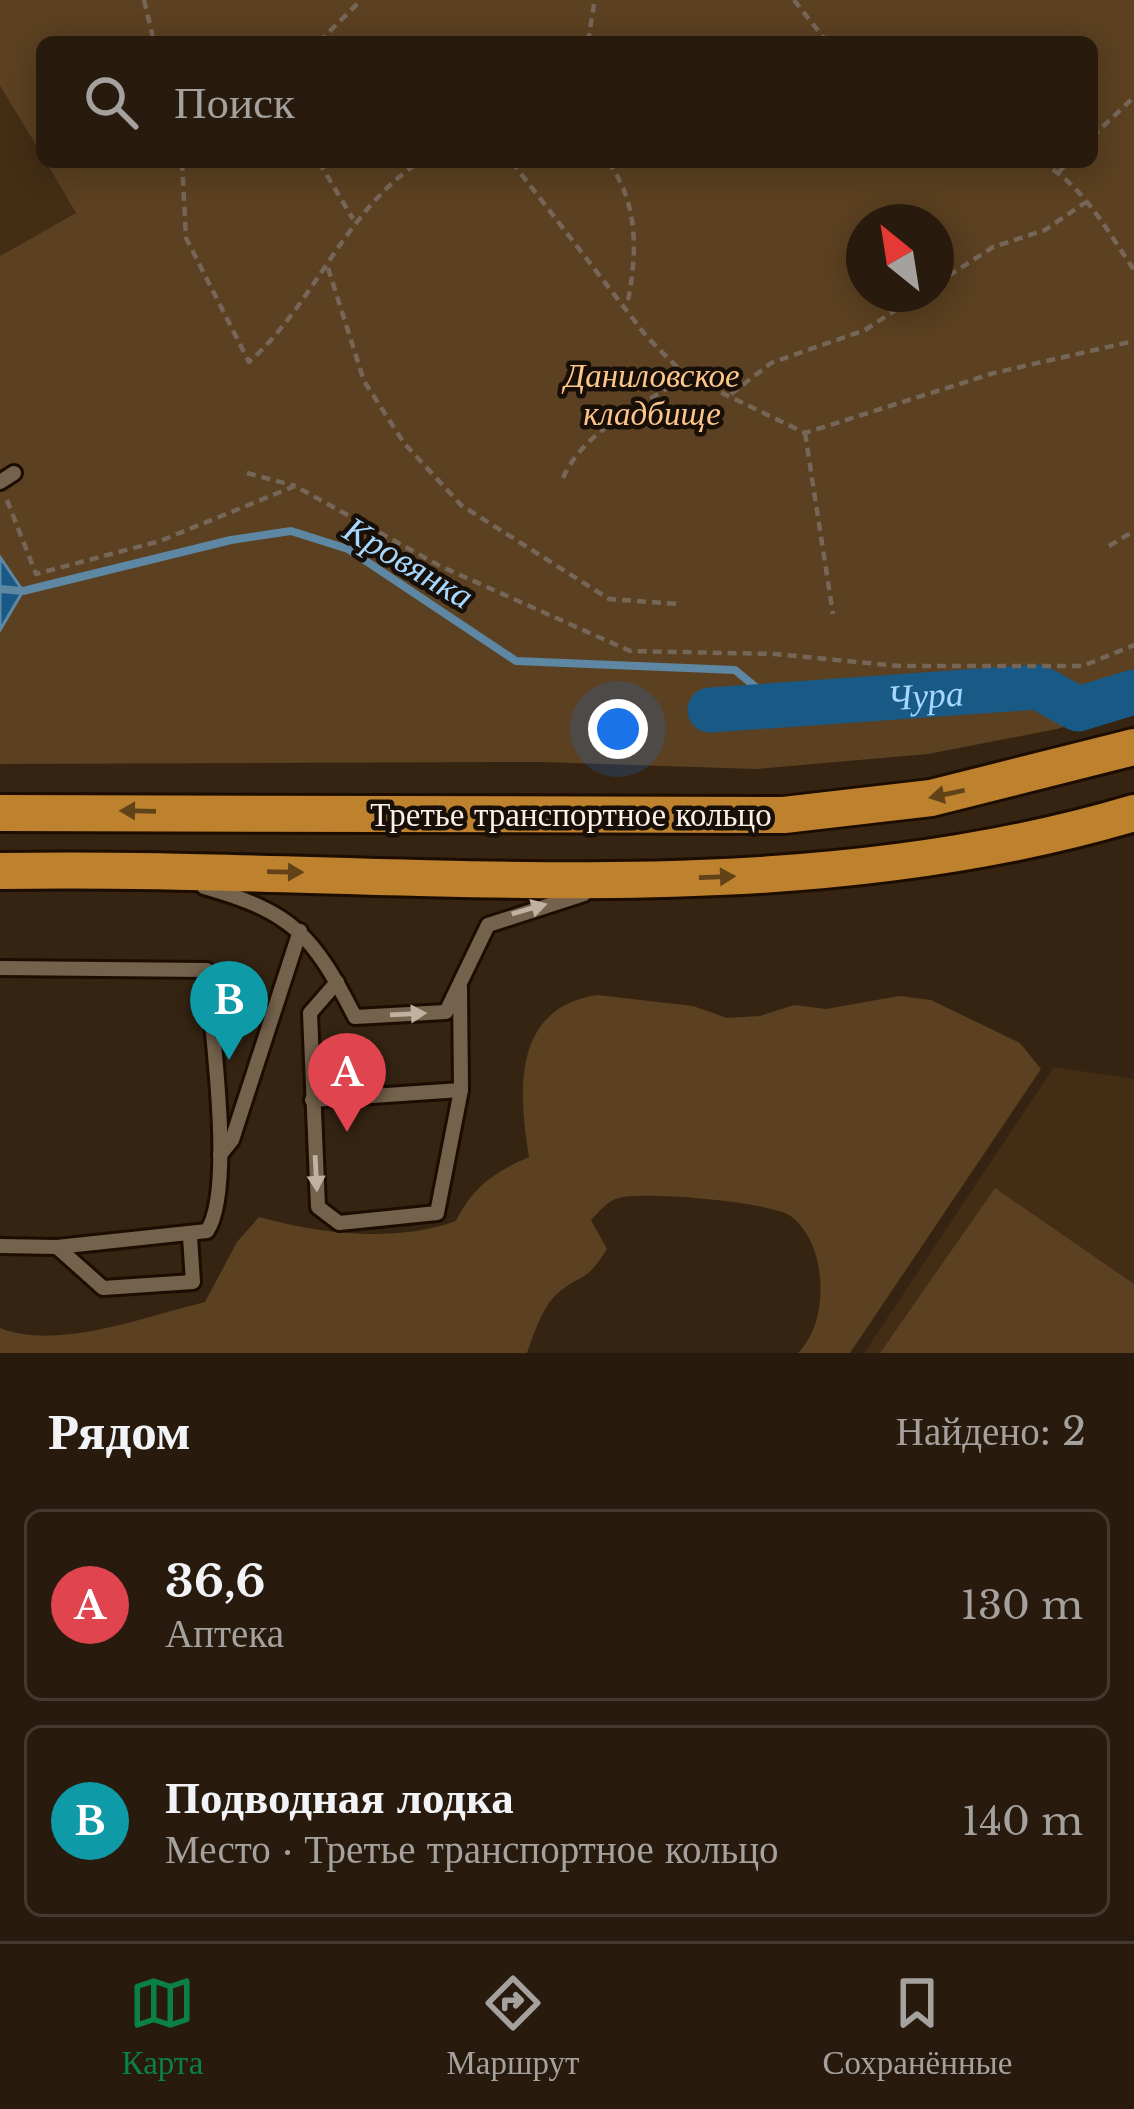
<!DOCTYPE html>
<html lang="ru">
<head>
<meta charset="utf-8">
<style>
	:root { --surface:#281b0e; --page:#34281c; --text:#f1f3f6; --muted:#a5a19e; --line:#44392e; --accent:#0b8043 }
	body { margin:0; font-family:"Libre Baskerville",serif; background:var(--page); color:var(--text) }
	.compass { position:absolute; left:846px; top:204px; width:108px; height:108px; border-radius:50%; background:var(--surface); box-shadow:0 6px 30px #0003; rotate:330deg }
	.you { position:absolute; left:618px; top:729px; width:42px; height:42px; margin:-30px; border:9px solid #fff; border-radius:50%; background:#1a73e8; box-shadow:0 0 0 18px #1a73e833 }
	.badge { display:grid; place-items:center; width:78px; height:78px; border-radius:50%; background:var(--accent); color:#fff; font-size:39px; font-weight:700 }
	.pin { position:absolute; translate:-50% -99px; filter:drop-shadow(0 3px 6px #0008) }
	.pin::after { content:''; position:absolute; top:63px; width:42px; height:36px; background:inherit; clip-path:polygon(0 0,100% 0,50% 100%) }
	.list { margin:0; padding:0; list-style:none }
	h2 { display:flex; justify-content:space-between; align-items:center; height:156px; margin:0; padding:0 48px; font-size:51px }
	h2 small { font-size:39px; font-weight:400; color:var(--muted) }
	.list li { display:grid; grid-template-columns:78px 1fr auto; gap:36px; align-items:center; box-sizing:border-box; height:192px; margin:0 24px 24px; padding:0 24px; border:3px solid var(--line); border-radius:18px }
	.list b { display:block; font-size:45px; white-space:nowrap }
	.list p { margin:0; font-size:39px; white-space:nowrap; color:var(--muted) }
	.list em { font-size:39px; font-style:normal; color:var(--muted) }
	.icon { flex:none; width:66px; height:66px; fill:none; stroke:currentColor; stroke-width:2; stroke-linecap:round; stroke-linejoin:round }
	.map { position:relative; flex:none; width:1134px; height:1353px; overflow:hidden }
	.search { position:absolute; background:var(--surface); box-shadow:0 6px 30px #0003; left:36px; right:36px; top:36px; height:132px; display:flex; align-items:center; gap:30px; box-sizing:border-box; padding:0 42px; border-radius:18px; color:var(--muted); font-size:45px }
	.sheet { height:588px; background:var(--surface) }
	nav { display:flex; justify-content:space-around; align-items:center; box-sizing:border-box; height:168px; border-top:3px solid var(--line); background:var(--surface); font-size:33px; color:var(--muted) }
	nav a { display:grid; justify-items:center; gap:6px }
	nav .on { color:var(--accent) }
	.map>svg:first-child { display:block }
	.built { fill:#432d14 }
	.green { fill:#5b4021; fill-rule:evenodd }
	.water { fill:#185a85; stroke:#5d87a2; stroke-width:3 }
	.lines { fill:none; stroke-linecap:round; stroke-linejoin:round }
	.stream { stroke:#5d87a2; stroke-width:8 }
	.river { stroke:#185a85; stroke-width:45 }
	.lane-casing { stroke:#1c0d00; stroke-width:20 }
	.primary-casing { stroke:#1c0d00; stroke-width:42 }
	.path { stroke:#766657; stroke-width:4.5; stroke-dasharray:9 6; stroke-linecap:butt }
	.lane { stroke:#75624d; stroke-width:14 }
	.primary { stroke:#be822e; stroke-width:36 }
	.oneway { fill:#624319 }
	.oneway2 { fill:#c0b1a1 }
	.labels { text-anchor:middle; stroke-width:9; stroke-linejoin:round; paint-order:stroke }
	.park-label { font-size:33px; font-style:italic; fill:#fec68a; stroke:#170f08 }
	.street-label { font-size:33px; fill:#fdf1e6; stroke:#170f08 }
	.water-label { font-size:36px; font-style:italic; fill:#a6d7fe; stroke:#170f08 }
</style>
</head>
<body>
<div class="map">
<svg width="1134" height="1353" viewBox="0 0 1134 1353">
	<rect width="100%" height="100%" fill="#352412"/>
	<g class="built">
		<path d="M0 86 77 213 0 256Z"/>
		<path d="M1054 1067 1134 1079V1353H864Z"/>
	</g>
	<g class="green">
		<path d="M0 0H1134V707L1057 729 928 754 756 769 540 762 0 764V256L76 213 46 162H1092V42H42V155L0 86ZM864 222H936V294H864Z"/>
		<path d="M597 995 693 1006 727 1018 760 1016 794 1005 826 1009 899 996 931 1000 1020 1043 1041 1069 850 1353H798C830 1321 828 1246 792 1217 775 1202 643 1191 619 1198 608 1200 599 1212 591 1220L607 1249C585 1284 583 1272 558 1293 542 1307 534 1334 527 1353H0V1328C58 1351 147 1316 205 1302L237 1242 259 1217C320 1234 395 1243 456 1221 474 1186 493 1173 529 1157 518 1089 513 1008 597 995Z"/>
		<path d="M995 1188 1134 1284V1353H880Z"/>
	</g>
	<path class="water" d="M0 557 23 591 0 630Z"/>
	<g class="lines">
		<path class="stream" d="M0 589 23 591 231 540 291 531 348 549 516 661 735 670 776 704"/>
		<path class="river" id="s1" d="M710 710 1038 687 1078 709 1134 692"/>
		<g class="lane-casing">
			<g id="lane">
				<path d="M0 482 14 473"/>
				<path d="M204 887C293 912 313 935 355 1017L446 1012 488 925 584 894"/>
				<path d="M0 968 207 970C211 1026 235 1190 207 1231L57 1247 0 1246"/>
				<path d="M337 982 310 1013 318 1207 339 1223 437 1213 461 1090 460 988"/>
				<path d="M312 1100 461 1090"/>
				<path d="M220 1155 232 1140 300 931"/>
				<path d="M57 1247 103 1288 193 1282 190 1237"/>
			</g>
		</g>
		<g class="primary-casing">
			<g id="primary">
				<path d="M0 813 784 815 931 798 1134 747"/>
				<path d="M0 871C376 864 768 922 1134 813"/>
			</g>
		</g>
		<g class="path">
			<path d="M144 0 154 42"/>
			<path d="M794 0 827 42"/>
			<path d="M319 42 361 0"/>
			<path d="M588 42 594 4"/>
			<path d="M1092 137 1134 97"/>
			<path d="M182 162 186 238 249 362C316 302 343 213 419 162"/>
			<path d="M319 162 353 219"/>
			<path d="M512 162 647 337 685 375 805 433 994 373 1134 341"/>
			<path d="M608 162C640 204 637 258 627 305"/>
			<path d="M1040 162C1082 183 1108 232 1134 270"/>
			<path d="M1059 172 1068 162"/>
			<path d="M328 268 364 381 404 443 461 505 609 599 678 604"/>
			<path d="M936 284 993 247 1045 230 1086 202"/>
			<path d="M731 394 771 363 865 330 920 294"/>
			<path d="M805 433 833 614"/>
			<path d="M247 473 295 486"/>
			<path d="M563 478C585 428 643 407 685 376"/>
			<path d="M7 500 36 574 160 541 295 486 440 566 630 651 775 654 899 666H1083L1134 645"/>
			<path d="M1109 546 1134 531"/>
		</g>
		<use href="#lane" class="lane"/>
		<use href="#primary" class="primary"/>
	</g>
	<defs><path id="oneway-solid" d="M-6-.8H1V-3.2L6.5 0L1 3.2V.8H-6Z" transform="scale(3)"/></defs>
	<g class="oneway">
		<use href="#oneway-solid" transform="translate(947 794) rotate(168)"/>
		<use href="#oneway-solid" transform="translate(138 811) rotate(-179)"/>
		<use href="#oneway-solid" transform="translate(285 872) rotate(1)"/>
		<use href="#oneway-solid" transform="translate(717 877) rotate(-2)"/>
	</g>
	<g class="oneway2">
		<use href="#oneway-solid" transform="translate(529 909) rotate(-16)"/>
		<use href="#oneway-solid" transform="translate(408 1014) rotate(-3)"/>
		<use href="#oneway-solid" transform="translate(316 1173) rotate(87)"/>
	</g>
	<g class="labels">
		<g class="park-label">
			<text x="652" y="387">Даниловское<tspan x="652" dy="38">кладбище</tspan></text>
		</g>
		<g class="street-label">
			<text x="571" y="826">Третье транспортное кольцо</text>
		</g>
		<g class="water-label">
			<text transform="translate(409 562) rotate(31)" y="13">Кровянка</text>
			<text dy="13" stroke="none"><textPath href="#s1" startOffset="216">Чура</textPath></text>
		</g>
	</g>
</svg>
<svg class="compass" viewBox="-18 -18 36 36"><path d="M0-13l5 13h-10z" fill="#e53935"/><path d="M0 13l5-13h-10z" fill="#a5a19e"/></svg>
<div class="you"></div>
<div class="pin badge" style="left:347px;top:1132px;background:#e0444e">A</div>
<div class="pin badge" style="left:229px;top:1060px;background:#0f9aa8">B</div>
<div class="search"><svg class="icon" aria-label="search" viewBox="0 0 24 24"><circle cx="10" cy="10" r="6"/><path d="M15 15l6 6"/></svg>Поиск</div>
</div>
<section class="sheet">
<h2>Рядом<small>Найдено: 2</small></h2>
<ul class="list">
<li><span class="badge" style="background:#e0444e">A</span><div><b>36,6</b><p>Аптека</p></div><em>130 m</em></li>
<li><span class="badge" style="background:#0f9aa8">B</span><div><b>Подводная лодка</b><p>Место · Третье транспортное кольцо</p></div><em>140 m</em></li>
</ul>
</section>
<nav>
<a class="on"><svg class="icon" aria-label="map" viewBox="0 0 24 24"><path d="M3 6l6-2 6 2 6-2v14l-6 2-6-2-6 2zM9 4v14M15 6v14"/></svg>Карта</a>
<a><svg class="icon" aria-label="directions" viewBox="0 0 24 24"><path d="M12 3l9 9-9 9-9-9zM9 14v-3h6M13 9l2 2-2 2"/></svg>Маршрут</a>
<a><svg class="icon" aria-label="saved" viewBox="0 0 24 24"><path d="M7 4h10v16l-5-4-5 4z"/></svg>Сохранённые</a>
</nav>
</body>
</html>
